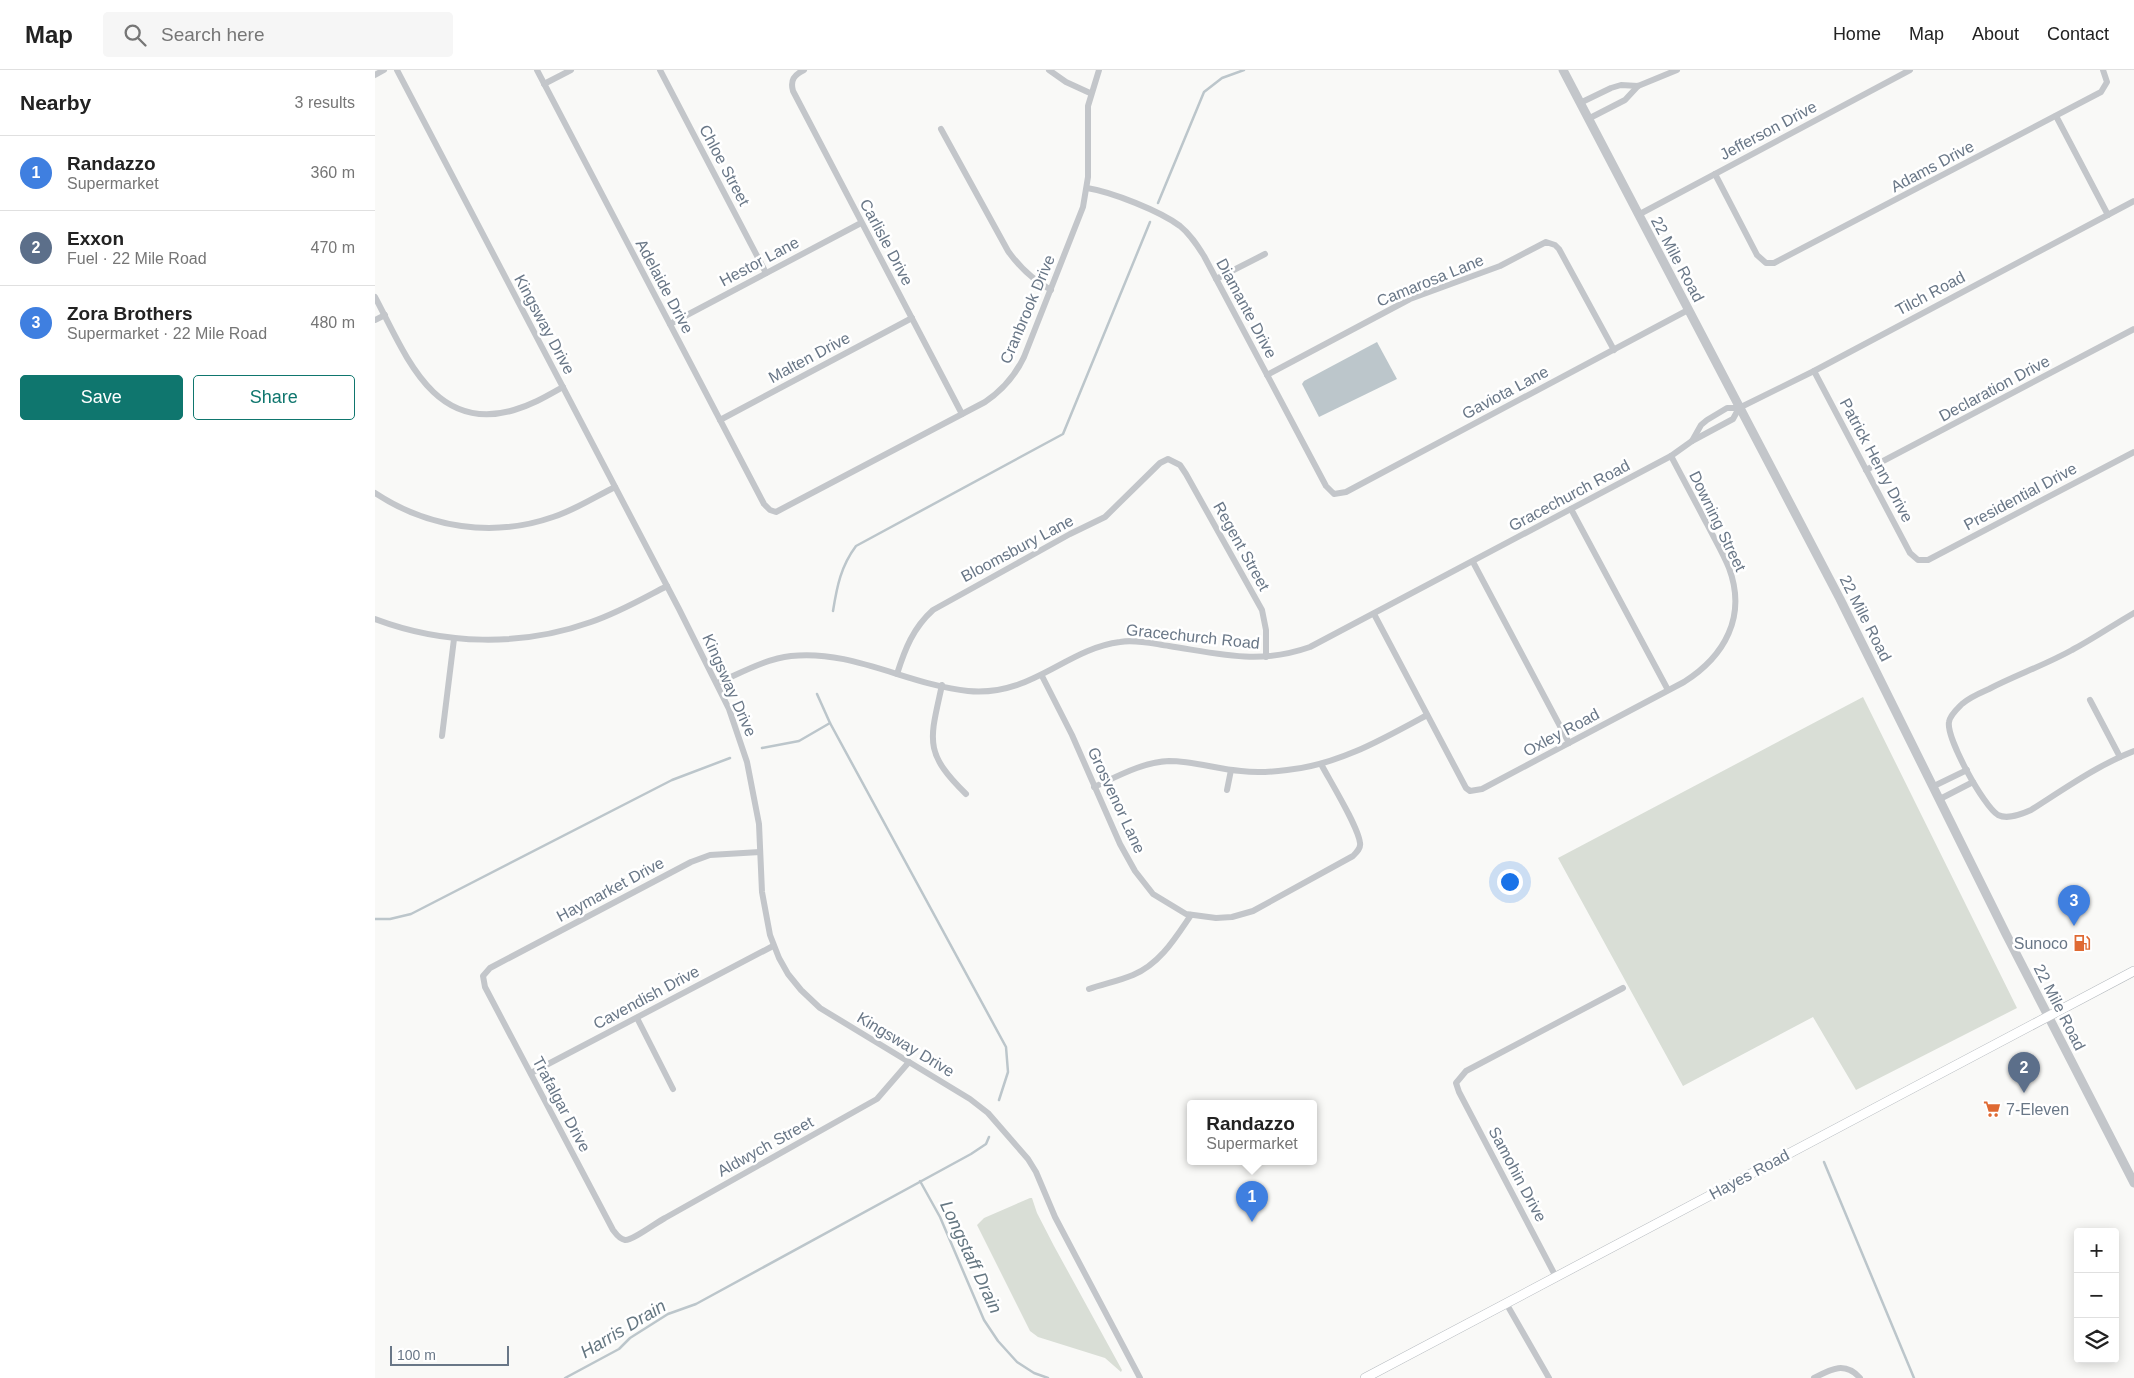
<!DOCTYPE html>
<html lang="en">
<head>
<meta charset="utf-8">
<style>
	:root { --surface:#fff; --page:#f6f6f6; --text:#222; --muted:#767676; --line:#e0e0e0; --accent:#0f766e }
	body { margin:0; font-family:Arial,sans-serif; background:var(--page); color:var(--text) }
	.controls { position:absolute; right:15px; bottom:15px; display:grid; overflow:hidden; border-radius:5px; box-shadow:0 2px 12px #0003 }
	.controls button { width:45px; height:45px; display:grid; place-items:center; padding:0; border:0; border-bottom:1px solid var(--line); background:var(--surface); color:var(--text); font:25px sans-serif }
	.scale { position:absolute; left:15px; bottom:12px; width:119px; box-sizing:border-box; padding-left:5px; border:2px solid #697787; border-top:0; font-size:14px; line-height:18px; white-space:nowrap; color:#697787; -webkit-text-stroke:4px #fff; paint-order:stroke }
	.you { position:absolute; left:1134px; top:811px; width:18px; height:18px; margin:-12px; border:4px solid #fff; border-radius:50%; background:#1a73e8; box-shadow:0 0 0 8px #1a73e833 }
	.badge { display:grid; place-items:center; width:32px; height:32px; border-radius:50%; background:var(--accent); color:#fff; font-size:16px; font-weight:700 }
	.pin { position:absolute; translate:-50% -41px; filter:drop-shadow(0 1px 2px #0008) }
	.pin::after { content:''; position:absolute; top:26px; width:18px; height:15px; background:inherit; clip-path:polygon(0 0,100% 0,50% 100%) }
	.popup { position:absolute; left:812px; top:1030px; width:130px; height:65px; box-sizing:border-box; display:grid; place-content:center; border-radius:5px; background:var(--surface); filter:drop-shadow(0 1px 4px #0005); font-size:16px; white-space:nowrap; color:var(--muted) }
	.popup b { font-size:19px; color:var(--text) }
	.popup::after { content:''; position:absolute; left:50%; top:100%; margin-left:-10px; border:10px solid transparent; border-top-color:var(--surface) }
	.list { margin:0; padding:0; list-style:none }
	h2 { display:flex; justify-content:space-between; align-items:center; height:65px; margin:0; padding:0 20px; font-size:21px }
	h2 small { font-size:16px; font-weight:400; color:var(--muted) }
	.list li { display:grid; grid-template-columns:32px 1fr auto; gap:15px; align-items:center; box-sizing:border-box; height:75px; padding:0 20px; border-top:1px solid var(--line) }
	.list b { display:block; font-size:19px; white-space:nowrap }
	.list p { margin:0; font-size:16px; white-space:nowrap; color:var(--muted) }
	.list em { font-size:16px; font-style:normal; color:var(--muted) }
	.actions { display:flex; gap:10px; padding:15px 20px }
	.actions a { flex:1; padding:11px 0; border:1px solid var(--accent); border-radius:5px; text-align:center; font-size:18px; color:var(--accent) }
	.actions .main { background:var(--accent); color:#fff }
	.icon { flex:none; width:28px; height:28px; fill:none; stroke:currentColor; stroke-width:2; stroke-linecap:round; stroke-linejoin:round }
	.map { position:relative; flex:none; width:1759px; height:1308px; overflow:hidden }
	header { display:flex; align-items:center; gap:30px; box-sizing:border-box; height:70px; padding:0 25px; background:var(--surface); border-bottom:1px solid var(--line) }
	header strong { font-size:24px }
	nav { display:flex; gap:28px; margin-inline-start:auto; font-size:18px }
	.search { width:350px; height:45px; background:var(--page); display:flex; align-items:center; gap:12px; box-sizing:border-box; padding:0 18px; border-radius:5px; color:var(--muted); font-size:19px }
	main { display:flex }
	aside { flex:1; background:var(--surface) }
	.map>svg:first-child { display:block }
	.green { fill:#d9ded6 }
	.water { fill:#bcc6cb }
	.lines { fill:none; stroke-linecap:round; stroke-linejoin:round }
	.stream { stroke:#bcc6cb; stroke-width:2.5 }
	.secondary-casing { stroke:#b5babf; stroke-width:10 }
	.minor { stroke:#c3c6ca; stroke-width:6 }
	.tertiary { stroke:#c3c6ca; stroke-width:9 }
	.secondary { stroke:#fff; stroke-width:9 }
	.labels { text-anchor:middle; stroke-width:5; stroke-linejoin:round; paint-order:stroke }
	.street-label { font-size:16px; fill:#697787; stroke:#fff }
	.poi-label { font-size:16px; fill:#697787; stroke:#fff; text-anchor:end }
	.water-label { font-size:18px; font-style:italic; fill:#657782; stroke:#fff }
</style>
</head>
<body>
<header>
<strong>Map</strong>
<div class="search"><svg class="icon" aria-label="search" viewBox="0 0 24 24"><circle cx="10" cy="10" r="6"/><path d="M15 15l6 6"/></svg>Search here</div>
<nav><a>Home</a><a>Map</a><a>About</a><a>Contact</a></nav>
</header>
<main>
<aside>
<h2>Nearby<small>3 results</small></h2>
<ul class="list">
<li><span class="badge" style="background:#3f7fe0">1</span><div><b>Randazzo</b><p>Supermarket</p></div><em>360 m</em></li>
<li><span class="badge" style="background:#5c6f8a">2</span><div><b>Exxon</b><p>Fuel · 22 Mile Road</p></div><em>470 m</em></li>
<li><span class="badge" style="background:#3f7fe0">3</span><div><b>Zora Brothers</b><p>Supermarket · 22 Mile Road</p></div><em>480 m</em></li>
</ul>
<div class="actions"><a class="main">Save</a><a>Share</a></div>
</aside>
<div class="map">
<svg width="1759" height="1308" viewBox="0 0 1759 1308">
	<rect width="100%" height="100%" fill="#f9f9f7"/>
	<g class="green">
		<path d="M1488 627 1642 938 1481 1020 1438 947 1308 1016 1183 788Z"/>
		<path d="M655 1128H657L662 1143 679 1176 747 1300 746 1302 730 1288 663 1267 655 1261 602 1155 609 1148Z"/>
	</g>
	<path class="water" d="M1002 272 1022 309 944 347 927 314 929 311Z"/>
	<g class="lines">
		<g class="stream">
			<path d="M783 133 829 22 847 8 869 0"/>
			<path d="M458 541C462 516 466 496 481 476L688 364 775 152"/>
			<path d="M442 624 455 653 631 977 633 1002 624 1030"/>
			<path d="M387 678 424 671 455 653"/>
			<path d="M0 849H15L36 844 297 710 355 688"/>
			<path d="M1449 1092 1539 1308"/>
			<path d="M545 1111 565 1147 609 1250 623 1271 642 1292 659 1303 673 1308"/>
			<path d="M190 1308 244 1279 255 1268 293 1244 321 1234 596 1084 611 1074 614 1067"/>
		</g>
		<g class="secondary-casing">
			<path id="secondary" d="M990 1308 1759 901"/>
		</g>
		<g class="minor">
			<path d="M22 0 304 539 354 639 372 692 384 754 387 822 395 865 404 888 413 904 426 920 445 938 595 1029 613 1043 653 1089 661 1102 680 1147 765 1308"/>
			<path d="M162 0 389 434 395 440 401 442 610 332C628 320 640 306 649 287L708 137 713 107V36L724 0"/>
			<path d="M285 0 391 203"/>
			<path d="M429 0C419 5 415 10 418 21L587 344"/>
			<path d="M674 0 691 12 715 23"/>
			<path d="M0 5 9 0"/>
			<path d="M169 14 196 0"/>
			<path d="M1205 33 1236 18 1246 15 1263 16 1302 0"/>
			<path d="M1681 46 1733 145"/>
			<path d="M1213 49 1250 30 1263 16"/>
			<path d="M566 59 633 181C645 198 658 210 676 220"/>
			<path d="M1340 104 1382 185 1391 193H1399L1726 22 1732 12 1728 0"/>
			<path d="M712 118C737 122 785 141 805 156 815 164 822 175 829 186L951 416 959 424 971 422 1313 240"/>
			<path d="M1263 145 1535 0"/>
			<path d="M841 209 890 184"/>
			<path d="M0 227C30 283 58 364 139 340 157 335 172 326 188 317"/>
			<path d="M0 250 10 245"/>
			<path d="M295 254 486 153"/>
			<path d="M1439 301 1535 483 1543 490H1553L1759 382"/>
			<path d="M892 305 1035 229 1125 196 1171 172 1180 175 1184 179 1239 280"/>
			<path d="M345 350 537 248"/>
			<path d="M1317 371 1358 349 1364 338"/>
			<path d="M1491 400 1759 259"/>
			<path d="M0 423C53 458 118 468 178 447 200 440 220 427 240 417"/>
			<path d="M1196 439 1293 620"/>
			<path d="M1098 492 1194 673"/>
			<path d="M1759 543C1738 555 1718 569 1697 580 1670 595 1641 605 1614 619 1605 623 1595 627 1587 634 1582 639 1575 645 1574 652 1571 668 1609 737 1623 745 1633 750 1647 744 1656 740 1689 719 1723 695 1759 681"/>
			<path d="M999 544 1091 718 1095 721 1107 719 1309 612C1350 586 1372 546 1354 498 1348 483 1339 468 1332 454 1320 431 1308 409 1296 386"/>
			<path d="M0 549C69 575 146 577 216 552 243 543 267 529 292 516"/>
			<path d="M522 604C530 579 538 558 558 540L695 464 730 447 785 393 793 389 805 395 811 404 887 540 891 560V587"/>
			<path d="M667 606 697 665 745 774 760 801 778 824 811 844 841 848 857 847 878 841 978 786C982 782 986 778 985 773 983 756 955 711 946 694"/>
			<path d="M342 613C366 603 390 589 416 586 476 579 534 615 593 621 657 627 690 579 745 572 761 569 779 574 794 576 846 584 884 595 935 577L1296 386 1317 371 1326 355 1332 350 1352 338H1364L1439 301 1759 131"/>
			<path d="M567 615C555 670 548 682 591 724"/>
			<path d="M1715 630 1745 687"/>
			<path d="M67 666 79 569"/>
			<path d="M1559 716 1592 700"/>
			<path d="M719 717C743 706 768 692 794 691 818 691 842 699 866 701 881 703 897 702 912 700 963 695 1008 669 1052 645"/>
			<path d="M852 720 856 700"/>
			<path d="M1565 729 1598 712"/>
			<path d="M385 782 335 785 316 792 115 898 108 906 110 917 238 1160C241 1164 244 1169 250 1170 257 1171 282 1152 290 1148L502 1029 534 992"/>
			<path d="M714 919C728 914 744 911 758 905 785 894 801 867 816 845"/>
			<path d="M262 948 298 1019"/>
			<path d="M156 1003 398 876"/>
			<path d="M1181 1207 1084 1022 1081 1013 1091 1001 1248 918"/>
			<path d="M1131 1233 1174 1308"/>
			<path d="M1439 1308C1456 1299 1470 1291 1485 1308"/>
		</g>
		<path class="tertiary" d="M1188 0 1465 529 1631 864 1759 1113"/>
		<use href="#secondary" class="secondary"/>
	</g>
	<defs>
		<g id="fuel-bare" transform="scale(1.35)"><path d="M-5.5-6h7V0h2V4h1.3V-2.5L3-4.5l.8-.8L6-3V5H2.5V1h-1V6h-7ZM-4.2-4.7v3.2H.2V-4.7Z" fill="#df6932" stroke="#fff" stroke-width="2.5" paint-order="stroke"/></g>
		<g id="supermarket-bare" transform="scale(1.35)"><path d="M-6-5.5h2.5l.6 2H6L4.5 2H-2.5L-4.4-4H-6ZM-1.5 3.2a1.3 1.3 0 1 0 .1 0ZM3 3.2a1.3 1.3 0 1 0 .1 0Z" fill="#df6932" stroke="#fff" stroke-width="2.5" paint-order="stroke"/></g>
	</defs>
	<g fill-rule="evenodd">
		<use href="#fuel-bare" x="1707" y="873"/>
		<use href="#supermarket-bare" x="1617" y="1039"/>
	</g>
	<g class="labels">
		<g class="street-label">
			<text transform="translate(1393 60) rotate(-28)" y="6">Jefferson Drive</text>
			<text transform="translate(350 95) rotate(62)" y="6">Chloe Street</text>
			<text transform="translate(1557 96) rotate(-28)" y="6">Adams Drive</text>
			<text transform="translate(512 172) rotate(62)" y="6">Carlisle Drive</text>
			<text transform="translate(1303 189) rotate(62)" y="6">22 Mile Road</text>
			<text transform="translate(384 191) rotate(-28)" y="6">Hestor Lane</text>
			<text transform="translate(1055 210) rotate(-22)" y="6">Camarosa Lane</text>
			<text transform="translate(290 216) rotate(62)" y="6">Adelaide Drive</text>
			<text transform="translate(1555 223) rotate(-28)" y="6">Tilch Road</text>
			<text transform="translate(872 238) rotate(62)" y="6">Diamante Drive</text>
			<text transform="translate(652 239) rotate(-67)" y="6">Cranbrook Drive</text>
			<text transform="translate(170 254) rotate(62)" y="6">Kingsway Drive</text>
			<text transform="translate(434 287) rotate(-28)" y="6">Malten Drive</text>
			<text transform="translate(1619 318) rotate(-28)" y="6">Declaration Drive</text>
			<text transform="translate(1130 322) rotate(-28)" y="6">Gaviota Lane</text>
			<text transform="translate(1502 390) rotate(62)" y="6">Patrick Henry Drive</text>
			<text transform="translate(1194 425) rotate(-28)" y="6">Gracechurch Road</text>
			<text transform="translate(1645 426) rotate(-28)" y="6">Presidential Drive</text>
			<text transform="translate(1343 451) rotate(64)" y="6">Downing Street</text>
			<text transform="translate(867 476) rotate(61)" y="6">Regent Street</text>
			<text transform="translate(642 478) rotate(-28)" y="6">Bloomsbury Lane</text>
			<text transform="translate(1491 548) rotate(63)" y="6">22 Mile Road</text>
			<text transform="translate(818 566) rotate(6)" y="6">Gracechurch Road</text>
			<text transform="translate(355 615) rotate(66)" y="6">Kingsway Drive</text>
			<text transform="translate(1186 662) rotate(-28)" y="6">Oxley Road</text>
			<text transform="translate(742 730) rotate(65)" y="6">Grosvenor Lane</text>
			<text transform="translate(235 819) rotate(-28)" y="6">Haymarket Drive</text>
			<text transform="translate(271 927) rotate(-28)" y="6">Cavendish Drive</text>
			<text transform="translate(1685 937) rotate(63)" y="6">22 Mile Road</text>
			<text transform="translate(531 974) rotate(31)" y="6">Kingsway Drive</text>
			<text transform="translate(187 1034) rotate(62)" y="6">Trafalgar Drive</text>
			<text transform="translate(390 1076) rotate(-29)" y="6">Aldwych Street</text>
			<text transform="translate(1143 1104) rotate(62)" y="6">Samohin Drive</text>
			<text transform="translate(1374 1104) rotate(-28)" y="6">Hayes Road</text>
		</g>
		<g class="poi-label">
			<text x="1693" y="879">Sunoco</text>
			<text x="1631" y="1045" text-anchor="start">7-Eleven</text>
		</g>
		<g class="water-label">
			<text transform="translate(596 1187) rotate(65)" y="6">Longstaff Drain</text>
			<text transform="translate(248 1259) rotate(-31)" y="6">Harris Drain</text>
		</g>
	</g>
</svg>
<div class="controls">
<button>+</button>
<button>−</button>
<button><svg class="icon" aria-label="layers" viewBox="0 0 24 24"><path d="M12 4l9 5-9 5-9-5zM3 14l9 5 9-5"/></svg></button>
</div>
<div class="scale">100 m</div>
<div class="you"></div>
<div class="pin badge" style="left:877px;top:1152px;background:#3f7fe0">1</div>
<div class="popup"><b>Randazzo</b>Supermarket</div>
<div class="pin badge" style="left:1649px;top:1023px;background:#5c6f8a">2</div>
<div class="pin badge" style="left:1699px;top:856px;background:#3f7fe0">3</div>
</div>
</main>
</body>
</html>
